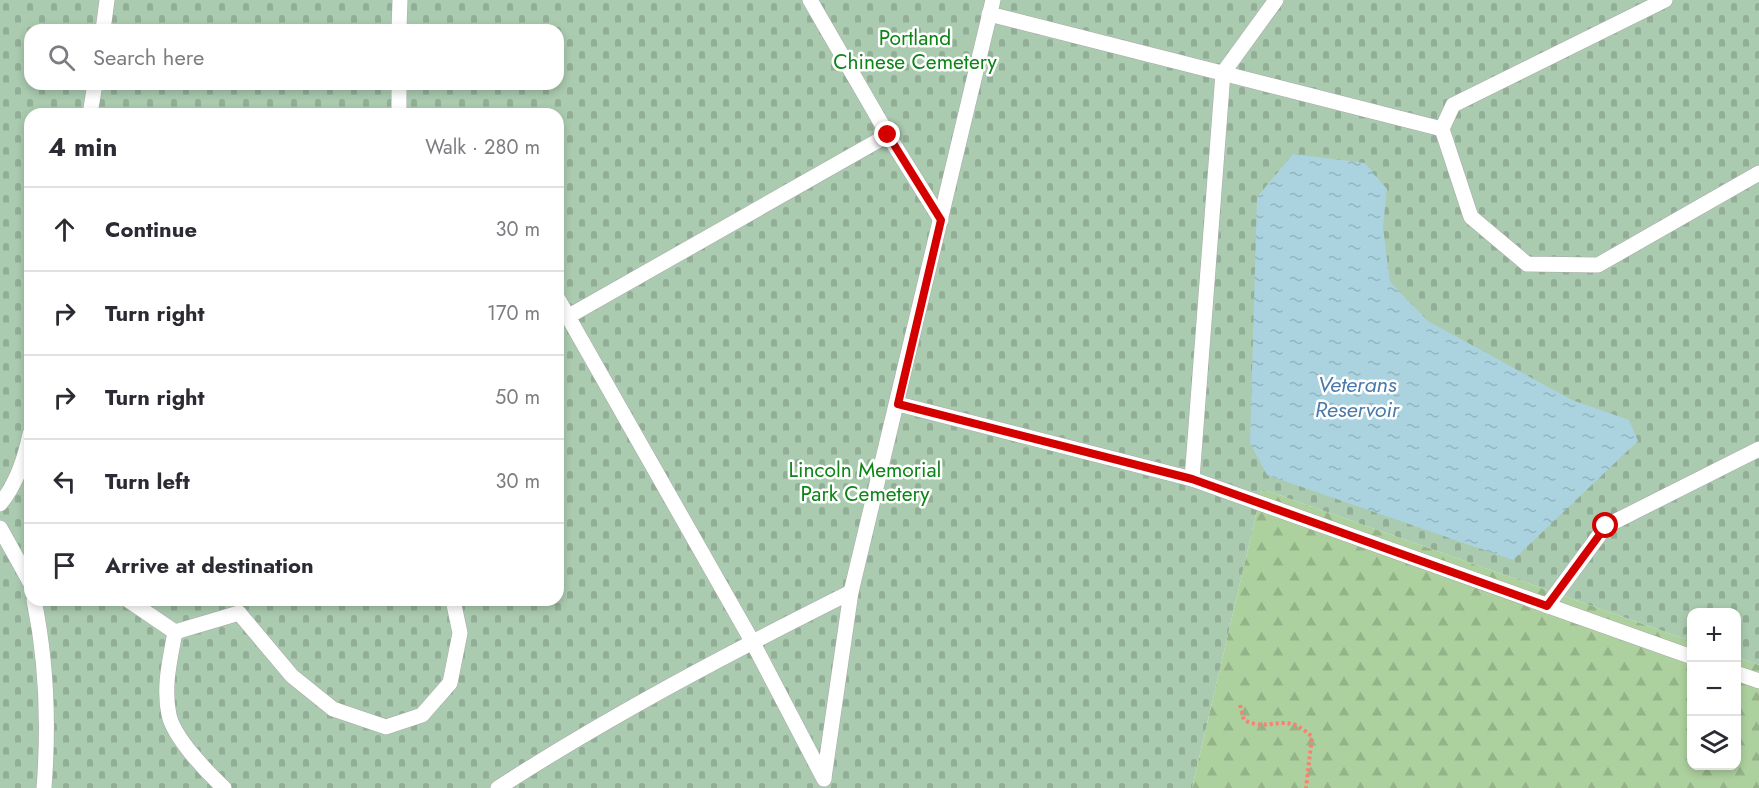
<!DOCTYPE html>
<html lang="en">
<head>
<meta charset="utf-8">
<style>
	:root { --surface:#fff; --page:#f2f2f3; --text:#2b2b33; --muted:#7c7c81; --line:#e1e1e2 }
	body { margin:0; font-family:Jost,sans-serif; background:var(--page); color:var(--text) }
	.controls { position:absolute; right:18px; bottom:18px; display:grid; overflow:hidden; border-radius:12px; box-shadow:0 3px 9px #0003 }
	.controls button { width:54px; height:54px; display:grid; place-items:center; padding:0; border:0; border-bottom:2px solid var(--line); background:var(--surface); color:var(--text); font:30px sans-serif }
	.stop { position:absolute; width:18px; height:18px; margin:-14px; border:4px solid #d40000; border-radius:50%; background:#fff }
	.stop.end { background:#d40000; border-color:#fff; box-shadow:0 2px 6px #0008 }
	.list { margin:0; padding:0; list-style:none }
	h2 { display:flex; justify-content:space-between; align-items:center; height:78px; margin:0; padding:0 24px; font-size:26px }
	h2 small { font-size:20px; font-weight:400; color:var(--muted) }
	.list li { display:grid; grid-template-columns:39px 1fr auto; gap:18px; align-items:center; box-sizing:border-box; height:84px; padding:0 24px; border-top:2px solid var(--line) }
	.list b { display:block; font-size:22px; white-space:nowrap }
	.list em { font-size:20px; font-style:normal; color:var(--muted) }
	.icon { flex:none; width:33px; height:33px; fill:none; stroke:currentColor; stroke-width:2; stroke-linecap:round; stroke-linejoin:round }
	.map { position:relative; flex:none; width:1759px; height:788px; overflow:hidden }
	.search { position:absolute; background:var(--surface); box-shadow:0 3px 9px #0003; left:24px; top:24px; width:540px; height:66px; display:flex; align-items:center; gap:15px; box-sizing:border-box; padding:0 21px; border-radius:18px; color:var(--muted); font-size:22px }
	.panel { position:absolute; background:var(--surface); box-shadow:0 3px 9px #0003; left:24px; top:108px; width:540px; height:498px; border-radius:18px }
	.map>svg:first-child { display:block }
	.forest { fill:url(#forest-firs) }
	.cemetery { fill:url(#cemetery-stones); fill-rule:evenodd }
	.water { fill:url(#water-ripples) }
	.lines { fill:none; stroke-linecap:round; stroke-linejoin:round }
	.service-casing { stroke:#a9a9a9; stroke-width:16 }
	.path { stroke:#fa8072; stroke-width:4; stroke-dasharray:3 3; stroke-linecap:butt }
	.service { stroke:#fff; stroke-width:15 }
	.route { stroke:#d40000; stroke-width:8 }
	.labels { text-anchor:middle; stroke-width:5; stroke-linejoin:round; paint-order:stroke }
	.park-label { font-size:21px; fill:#0c8416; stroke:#fff }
	.water-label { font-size:22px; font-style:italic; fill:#4a7aab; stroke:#fff }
</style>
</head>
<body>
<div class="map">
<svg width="1759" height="788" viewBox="0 0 1759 788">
	<defs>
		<pattern id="forest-firs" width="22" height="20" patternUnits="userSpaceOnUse" patternTransform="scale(1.5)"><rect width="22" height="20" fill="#add19e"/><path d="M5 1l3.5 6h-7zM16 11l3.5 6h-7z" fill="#95b388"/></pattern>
		<pattern id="cemetery-stones" width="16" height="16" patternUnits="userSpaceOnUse" patternTransform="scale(1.5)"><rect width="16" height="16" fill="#aacbaf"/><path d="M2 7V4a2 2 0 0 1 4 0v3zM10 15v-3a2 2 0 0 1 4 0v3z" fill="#92ae96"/></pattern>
		<pattern id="water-ripples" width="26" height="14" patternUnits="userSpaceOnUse" patternTransform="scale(1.5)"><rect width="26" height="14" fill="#aad3df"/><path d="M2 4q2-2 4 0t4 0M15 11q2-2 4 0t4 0" fill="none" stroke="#92b5bf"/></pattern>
	</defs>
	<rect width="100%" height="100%" fill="#f2efe9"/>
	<path class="forest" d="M1262 489 1691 641 1692 766H1736L1737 657 1759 665V788H1192Z"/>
	<path class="cemetery" d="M0 0H1759V665L1737 657 1736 612H1692L1691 641 1262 489 1192 788H0ZM30 30H558V84H30ZM30 114H558V600H30Z"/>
	<path class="water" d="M1293 154 1365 163 1387 189 1383 227 1390 282 1428 321 1572 400 1629 420 1638 441 1513 560 1267 475 1250 443 1257 197Z"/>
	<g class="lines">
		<g class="service-casing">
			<g id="service">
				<path d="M810 0 888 135 941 220"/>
				<path d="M989 14 1442 129 1453 105 1665 0"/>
				<path d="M103 30 107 0"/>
				<path d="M399 30 400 0"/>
				<path d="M90 114 95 84"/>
				<path d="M399 114V84"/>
				<path d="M1442 129 1471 217 1527 264 1598 265 1759 173"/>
				<path d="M558 299 752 641 824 779"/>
				<path d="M569 316 888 135"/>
				<path d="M898 404 1192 479 1692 657"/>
				<path d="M1192 479 1223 73 1276 0"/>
				<path d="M0 504C15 486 25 458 30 434"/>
				<path d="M0 528 30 582"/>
				<path d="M34 600C47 663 49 724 44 788"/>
				<path d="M128 600 175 632"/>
				<path d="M1547 606 1606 526 1759 449"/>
				<path d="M239 613 292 676 333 709 386 727 422 715 450 683 460 633 453 600"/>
				<path d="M1736 673 1759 681"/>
				<path d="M824 778 851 592 993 0"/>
				<path d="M224 788C207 772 174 738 169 715 163 687 170 660 175 632L239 613"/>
				<path d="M498 788C611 715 731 652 851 592"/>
			</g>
		</g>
		<path class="path" d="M1240 705 1244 720C1271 734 1284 709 1312 737L1306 788"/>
		<use href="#service" class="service"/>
	</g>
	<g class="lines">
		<path class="route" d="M888 135 941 220 898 404 1192 479 1547 606 1606 526"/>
	</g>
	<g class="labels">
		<g class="park-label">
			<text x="915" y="45">Portland<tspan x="915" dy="24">Chinese Cemetery</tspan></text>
			<text x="865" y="477">Lincoln Memorial<tspan x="865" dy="24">Park Cemetery</tspan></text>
		</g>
		<g class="water-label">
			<text x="1357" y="392">Veterans<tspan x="1357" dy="25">Reservoir</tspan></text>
		</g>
	</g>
</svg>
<div class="controls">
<button>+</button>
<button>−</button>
<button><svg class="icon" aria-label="layers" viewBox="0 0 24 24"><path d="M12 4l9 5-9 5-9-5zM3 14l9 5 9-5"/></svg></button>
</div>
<div class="stop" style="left:1606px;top:526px"></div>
<div class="stop end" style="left:888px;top:135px"></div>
<div class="search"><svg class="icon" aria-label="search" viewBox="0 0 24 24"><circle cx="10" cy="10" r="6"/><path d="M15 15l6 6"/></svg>Search here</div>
<section class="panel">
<h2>4 min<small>Walk · 280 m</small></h2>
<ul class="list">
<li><svg class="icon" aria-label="ahead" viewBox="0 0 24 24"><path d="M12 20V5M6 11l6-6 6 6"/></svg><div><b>Continue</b></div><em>30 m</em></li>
<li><svg class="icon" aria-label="right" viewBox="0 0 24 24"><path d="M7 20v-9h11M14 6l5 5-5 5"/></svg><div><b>Turn right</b></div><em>170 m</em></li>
<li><svg class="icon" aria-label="right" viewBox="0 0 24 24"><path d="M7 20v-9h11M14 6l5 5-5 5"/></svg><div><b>Turn right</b></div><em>50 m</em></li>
<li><svg class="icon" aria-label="left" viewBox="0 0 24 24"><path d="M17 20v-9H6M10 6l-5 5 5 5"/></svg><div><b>Turn left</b></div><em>30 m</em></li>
<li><svg class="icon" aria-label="arrive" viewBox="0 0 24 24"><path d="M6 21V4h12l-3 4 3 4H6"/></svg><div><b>Arrive at destination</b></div></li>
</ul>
</section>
</div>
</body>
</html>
